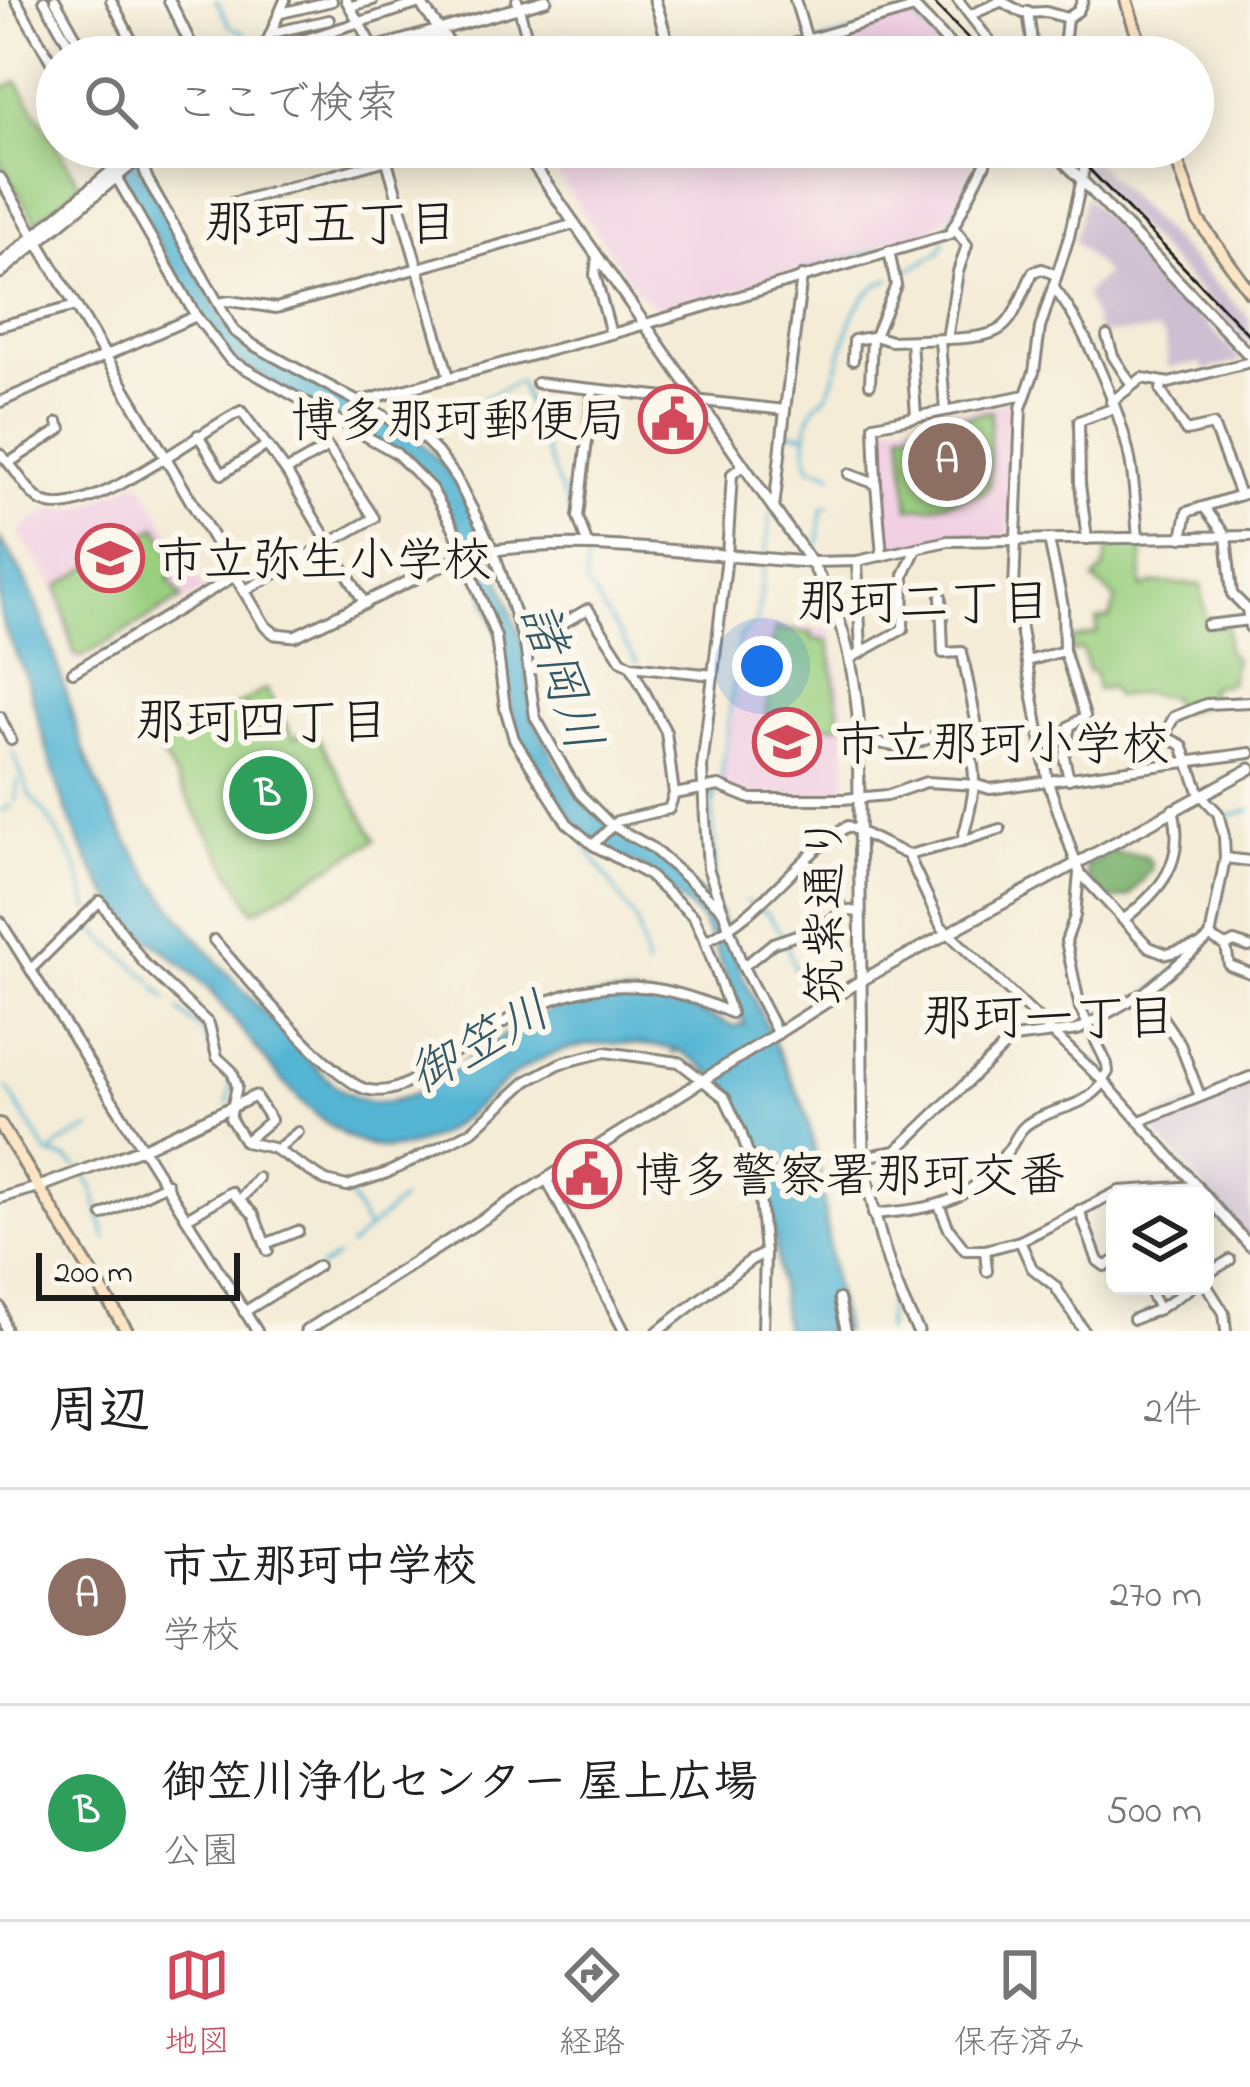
<!DOCTYPE html>
<html lang="ja">
<head>
<meta charset="utf-8">
<style>
	:root { --surface:#fff; --page:#f6f6f6; --text:#222; --muted:#767676; --line:#e0e0e0; --accent:#d1495b }
	body { margin:0; font-family:"Indie Flower","Klee One",sans-serif; background:var(--page); color:var(--text) }
	.controls { position:absolute; right:36px; bottom:36px; display:grid; overflow:hidden; border-radius:18px; box-shadow:0 6px 30px #0003 }
	.controls button { width:108px; height:108px; display:grid; place-items:center; padding:0; border:0; border-bottom:3px solid var(--line); background:var(--surface); color:var(--text); font:60px sans-serif }
	.scale { position:absolute; left:36px; bottom:30px; width:204px; box-sizing:border-box; padding-left:12px; border:6px solid #1c1c1c; border-top:0; font-size:33px; line-height:42px; white-space:nowrap; color:#1c1c1c; -webkit-text-stroke:9px #fbf7ec; paint-order:stroke }
	.you { position:absolute; left:762px; top:666px; width:42px; height:42px; margin:-30px; border:9px solid #fff; border-radius:50%; background:#1a73e8; box-shadow:0 0 0 18px #1a73e833 }
	.badge { display:grid; place-items:center; width:78px; height:78px; border-radius:50%; background:var(--accent); color:#fff; font-size:39px; font-weight:700 }
	.pin { position:absolute; translate:-50% -50%; border:6px solid #fff; box-shadow:0 3px 12px #0006 }
	.list { margin:0; padding:0; list-style:none }
	h2 { display:flex; justify-content:space-between; align-items:center; height:156px; margin:0; padding:0 48px; font-size:51px }
	h2 small { font-size:39px; font-weight:400; color:var(--muted) }
	.list li { display:grid; grid-template-columns:78px 1fr auto; gap:36px; align-items:center; box-sizing:border-box; height:216px; padding:0 48px; border-top:3px solid var(--line) }
	.list b { display:block; font-size:45px; white-space:nowrap }
	.list p { margin:0; font-size:39px; white-space:nowrap; color:var(--muted) }
	.list em { font-size:39px; font-style:normal; color:var(--muted) }
	.icon { flex:none; width:66px; height:66px; fill:none; stroke:currentColor; stroke-width:2; stroke-linecap:round; stroke-linejoin:round }
	.map { position:relative; flex:none; width:1250px; height:1331px; overflow:hidden }
	.search { position:absolute; background:var(--surface); box-shadow:0 6px 30px #0003; left:36px; right:36px; top:36px; height:132px; display:flex; align-items:center; gap:30px; box-sizing:border-box; padding:0 42px; border-radius:66px; color:var(--muted); font-size:45px }
	.sheet { height:588px; background:var(--surface) }
	nav { display:flex; justify-content:space-around; align-items:center; box-sizing:border-box; height:168px; border-top:3px solid var(--line); background:var(--surface); font-size:33px; color:var(--muted) }
	nav a { display:grid; justify-items:center; gap:6px }
	nav .on { color:var(--accent) }
	.map>svg:first-child { display:block }
	.built { fill:#f1d0e3 }
	.industrial { fill:#cebed1 }
	.green { fill:#9acf7f; stroke:#5b764e; stroke-width:3 }
	.forest { fill:#7bb26e; stroke:#4c6745; stroke-width:3 }
	.water { fill:#55b5d4; stroke:#386878; stroke-width:3 }
	.lines { fill:none; stroke-linecap:round; stroke-linejoin:round }
	.stream { stroke:#55b5d4; stroke-width:3 }
	.minor-casing { stroke:#88847a; stroke-width:14 }
	.tertiary-casing { stroke:#88847a; stroke-width:15 }
	.secondary-casing { stroke:#88847a; stroke-width:16 }
	.minor { stroke:#fff; stroke-width:8 }
	.tertiary { stroke:#fff; stroke-width:9 }
	.secondary { stroke:#fce5c4; stroke-width:10 }
	.rail { stroke:#1c1c1c; stroke-width:3 }
	.labels { text-anchor:middle; stroke-width:12; stroke-linejoin:round; paint-order:stroke }
	.poi-label { font-size:48px; fill:#1c1c1c; stroke:#fbf7ec; text-anchor:start }
	.street-label { font-size:48px; fill:#1c1c1c; stroke:#fbf7ec }
	.neighbourhood-label { font-size:51px; fill:#1c1c1c; stroke:#fbf7ec }
	.water-label { font-size:51px; font-style:italic; fill:#335966; stroke:#fbf7ec }
</style>
</head>
<body>
<div class="map">
<svg width="1250" height="1331" viewBox="0 0 1250 1331">
	<rect width="100%" height="100%" fill="#fbf7ec"/>
	<filter id="ink" filterUnits="userSpaceOnUse"><feTurbulence type="fractalNoise" baseFrequency=".00833" numOctaves="2"/><feDisplacementMap in="SourceGraphic" scale="24" xChannelSelector="R" yChannelSelector="G"/><feConvolveMatrix kernelMatrix="1 2 1 2 8 2 1 2 1" color-interpolation-filters="sRGB"/></filter>
	<filter id="wash" filterUnits="userSpaceOnUse"><feTurbulence type="fractalNoise" baseFrequency=".004" numOctaves="4" result="noise"/><feDisplacementMap in="SourceGraphic" scale="48" xChannelSelector="R" yChannelSelector="G"/><feGaussianBlur stdDeviation="2.7" result="paint"/><feColorMatrix in="noise" values="0 0 0 0 0 0 0 0 0 0 0 0 0 0 0 0 0 1.4 0 .05"/><feComposite in="paint" operator="in"/></filter>
	<g filter="url(#wash)">
		<rect width="100%" height="100%" fill="#f4ecd7"/>
		<g class="built">
			<path d="M911 17 950 57H764L806 47Z"/>
			<path d="M539 147H979L975 164 953 211 929 232 663 311 637 292Z"/>
			<path d="M1016 400 1009 536 948 539 884 554 877 427Z"/>
			<path d="M140 480 204 590 74 664 53 585 18 531 49 510 80 509Z"/>
			<path d="M761 623 831 631 844 707 846 796 751 797 722 784 742 637Z"/>
		</g>
		<g class="industrial">
			<path d="M1061 147H1080L1090 157 1250 319V344Z"/>
			<path d="M1085 196 1242 361 1205 370 1201 363 1168 367 1166 339 1159 331 1099 334 1085 294 1106 274 1074 241Z"/>
			<path d="M1250 1080V1242L1145 1121Z"/>
		</g>
		<g class="green">
			<path d="M17 81 81 186 36 222 0 162V90Z"/>
			<path d="M991 411 989 486 984 492 930 507 909 508 902 431Z"/>
			<path d="M157 527 183 568 168 578 182 598 82 657 74 654 58 586Z"/>
			<path d="M1143 542 1141 588 1155 583 1201 585 1207 627 1227 625V651L1235 658 1230 684 1209 687 1212 703 1176 712 1170 697 1140 693 1116 697 1110 687 1097 690 1094 671H1088L1082 649 1070 652 1069 640 1097 633V620L1110 618 1116 599 1094 580 1104 569 1109 543Z"/>
			<path d="M775 629 812 633V639L829 641 841 725 777 727 766 717 769 681 766 680Z"/>
			<path d="M266 689 294 738 313 728 376 840 254 911 159 750Z"/>
		</g>
		<path class="forest" d="M1112 848 1116 853 1144 855 1151 862V870L1129 897 1109 900 1088 880 1085 863 1093 864Z"/>
		<path class="water" d="M105 147H129L225 323 246 343 416 438 443 465 466 496 488 543 523 645 533 718 560 769 583 801 616 832 660 857 718 909 743 976 804 1106 819 1166 833 1279 844 1331H785C771 1235 778 1101 678 1050L673 1054V1049C615 1038 557 1040 509 1079 472 1108 437 1151 384 1148 315 1143 254 1041 212 993 181 957 143 942 113 900 65 834 50 756 27 680 20 658 4 635 0 612 0 589 0 563 0 539 54 613 57 685 90 766 132 870 210 958 288 1037 310 1060 339 1100 373 1102 408 1104 437 1082 463 1063 563 992 617 972 732 1026L744 1025 714 944 700 918 647 870 602 848 583 832 543 781 514 727 502 649 483 588 455 523 417 469 228 356 198 315Z"/>
		<g class="lines">
			<g class="stream">
				<path d="M49 0 81 57"/>
				<path d="M216 0 230 26 245 33 242 57"/>
				<path d="M807 46 912 15 953 57"/>
				<path d="M945 232 980 164 983 147"/>
				<path d="M800 272 930 236"/>
				<path d="M899 276 940 252 945 239"/>
				<path d="M455 414 519 381 578 536"/>
				<path d="M785 432 806 434"/>
				<path d="M832 476 831 472 811 467 808 462C805 446 805 420 815 406 821 398 823 401 828 392 847 355 843 296 890 279"/>
				<path d="M818 545 822 509 829 506"/>
				<path d="M587 552 586 583 637 662"/>
				<path d="M13 752 30 796 46 814 77 866 89 910"/>
				<path d="M721 781 739 637 757 622 771 514"/>
				<path d="M711 792 716 872"/>
				<path d="M15 801 18 780"/>
				<path d="M713 803 718 790"/>
				<path d="M0 812 11 806"/>
				<path d="M583 842 637 923 647 967"/>
				<path d="M1228 855 1227 816 1250 810"/>
				<path d="M745 901 768 914 782 935"/>
				<path d="M89 923C108 947 131 960 152 981"/>
				<path d="M1216 926 1222 894"/>
				<path d="M786 944 803 989 811 992 828 987"/>
				<path d="M155 987 166 998"/>
				<path d="M1150 992 1184 964"/>
				<path d="M178 1010 204 1033 216 1061 227 1076 231 1086 228 1103"/>
				<path d="M7 1088 48 1154 67 1159 78 1168"/>
				<path d="M53 1153 59 1144 91 1128"/>
				<path d="M85 1175 93 1189 106 1239"/>
				<path d="M347 1191 368 1230"/>
				<path d="M350 1246 401 1200"/>
				<path d="M319 1268 337 1257"/>
				<path d="M886 1331 889 1301"/>
			</g>
		</g>
	</g>
	<g filter="url(#ink)">
		<g class="lines">
			<g class="minor-casing">
				<g id="minor">
					<path d="M16 0 57 72"/>
					<path d="M44 0 76 57"/>
					<path d="M55 0 87 57"/>
					<path d="M111 0 140 57"/>
					<path d="M285 0 267 42 268 51 420 3"/>
					<path d="M346 0 375 51"/>
					<path d="M517 0 532 57"/>
					<path d="M795 0 807 39"/>
					<path d="M958 0 1002 57"/>
					<path d="M999 0 1023 13 1046 12 1067 18 1078 11 1083 0"/>
					<path d="M351 6 373 0"/>
					<path d="M1028 11 1034 57"/>
					<path d="M281 13 332 1"/>
					<path d="M970 15 1000 2"/>
					<path d="M846 28 914 8"/>
					<path d="M272 33 329 20"/>
					<path d="M747 57 841 30"/>
					<path d="M1063 57 1067 18"/>
					<path d="M99 147 196 316"/>
					<path d="M1089 147 1069 237 1040 328 1034 372 1021 408 1014 590 1048 782 1079 872 1149 947 1167 954 1196 946"/>
					<path d="M138 152 148 180 234 331 255 346 421 436 437 452 455 476 493 549 525 645 535 717 565 770 580 794 611 825 651 847 722 909"/>
					<path d="M387 161 449 377"/>
					<path d="M221 206 434 147"/>
					<path d="M889 251 896 285 875 336 891 341 947 339 958 272 967 245 953 227"/>
					<path d="M597 257 595 275 611 334"/>
					<path d="M1054 288C1086 328 1125 420 1132 471 1135 493 1136 516 1138 538"/>
					<path d="M218 303 230 301 276 308 575 224"/>
					<path d="M0 326 76 306"/>
					<path d="M1107 336 1113 356 1131 384"/>
					<path d="M947 339C1012 336 1007 328 1033 272L1042 269 1056 275"/>
					<path d="M940 340 945 410"/>
					<path d="M911 341 916 416"/>
					<path d="M853 360 854 340 872 337"/>
					<path d="M1162 382 1161 391 1186 431 1213 425 1240 495"/>
					<path d="M537 383 593 389 578 517 587 543"/>
					<path d="M870 384 872 337 875 336"/>
					<path d="M593 389 785 410 802 276"/>
					<path d="M362 401 622 331 950 234 985 164 988 147"/>
					<path d="M0 402 196 316 230 360 396 453 431 488 453 527 496 637 505 708 514 739 567 823 593 845 647 874 694 917 705 941"/>
					<path d="M1111 402 1142 378 1169 383 1250 362"/>
					<path d="M198 435 222 474 267 445"/>
					<path d="M0 454C15 466 29 496 43 502 86 523 199 431 241 411L286 471 365 604"/>
					<path d="M10 462 61 429 58 423"/>
					<path d="M743 466 732 474 727 556 702 768 708 868 743 967 778 1034"/>
					<path d="M849 474 876 484 882 556"/>
					<path d="M876 484 874 425 1025 395"/>
					<path d="M1204 507 1226 536 1232 594 1247 609 1250 627"/>
					<path d="M774 509 785 410"/>
					<path d="M1182 538 1187 512 1250 492"/>
					<path d="M1087 539 1080 484 1079 421 1114 408"/>
					<path d="M857 561 861 653"/>
					<path d="M811 562 857 561 948 541 1250 536"/>
					<path d="M244 591 374 518 328 447 286 471"/>
					<path d="M1207 625 1250 620"/>
					<path d="M525 645 588 609 621 660 631 666 666 732 674 794"/>
					<path d="M1064 651 1085 716 1070 726 1064 757 1069 779"/>
					<path d="M851 658 903 629 904 575 916 549"/>
					<path d="M1027 661 1064 651 1063 606 1049 540"/>
					<path d="M632 666 713 675"/>
					<path d="M73 672 235 576"/>
					<path d="M0 717 11 740"/>
					<path d="M859 739 904 748 940 734 960 733 977 726 962 652 943 653 941 597"/>
					<path d="M962 841 1000 829"/>
					<path d="M594 844 617 821 669 809 674 794 719 786 751 799H843L888 795 926 782 977 785 990 789 1250 753"/>
					<path d="M908 855 962 841C972 803 984 769 960 733"/>
					<path d="M1225 858 1250 861"/>
					<path d="M806 861 844 910 858 912"/>
					<path d="M1079 873 1075 916 1066 941 1080 1008 1107 1064 1108 1072 1102 1080"/>
					<path d="M1123 920C1162 890 1186 861 1173 809"/>
					<path d="M0 921 257 1331"/>
					<path d="M1210 937 1226 946 1229 965 1250 973"/>
					<path d="M214 940C241 971 330 1078 365 1089 394 1097 418 1077 440 1062 542 994 611 958 731 1013L705 941C763 915 795 858 848 826L908 855 941 926 1104 1082 1250 1246"/>
					<path d="M1226 946 1234 942 1249 947"/>
					<path d="M743 967 773 943 823 926 844 910"/>
					<path d="M32 968 100 901 144 963 209 1024 217 1057 232 1071 237 1086 230 1118 245 1142 273 1148 326 1181 347 1186 387 1173 472 1131 527 1081 561 1063 605 1052 679 1062 725 1098 741 1132 759 1186 765 1253"/>
					<path d="M1145 992 1180 1044 1200 1096"/>
					<path d="M1140 1121 1250 1077"/>
					<path d="M246 1141 271 1120 255 1096"/>
					<path d="M276 1150 298 1132"/>
					<path d="M863 1157 896 1151 1013 1038 1078 1030 1087 1025 1145 992 1210 937 1225 858 1224 836 1218 813 1200 794 1182 745 1168 738 1166 732 1174 717 1206 704 1250 702"/>
					<path d="M547 1180 624 1331"/>
					<path d="M0 1198 38 1187"/>
					<path d="M240 1200 258 1178"/>
					<path d="M939 1205 949 1229 965 1250H985L987 1271"/>
					<path d="M1079 1210 1098 1261 1105 1266 1115 1261"/>
					<path d="M873 1214C938 1208 969 1204 1009 1149 1017 1138 1019 1128 1032 1121 1059 1106 1085 1108 1104 1082"/>
					<path d="M103 1215 167 1184"/>
					<path d="M187 1218 231 1192 254 1215 268 1251"/>
					<path d="M1020 1241 1119 1191 1197 1186"/>
					<path d="M265 1244 298 1231"/>
					<path d="M985 1250 1020 1241 1032 1268 1055 1286 1084 1331"/>
					<path d="M1205 1275 1230 1260"/>
					<path d="M1205 1283 1224 1313 1226 1331"/>
					<path d="M1147 1286 1159 1309"/>
					<path d="M839 1299 846 1331"/>
					<path d="M0 1307 6 1331"/>
					<path d="M244 1312 318 1266"/>
					<path d="M1134 1319 1159 1309 1193 1286"/>
					<path d="M658 1331 751 1260 765 1253 763 1331"/>
				</g>
			</g>
			<g class="tertiary-casing">
				<g id="tertiary">
					<path d="M169 0 197 57"/>
					<path d="M418 0 459 57"/>
					<path d="M655 0 672 57"/>
					<path d="M907 0 962 57"/>
					<path d="M343 57 546 0"/>
					<path d="M373 57 429 41 437 35"/>
					<path d="M521 147 811 562C841 610 853 660 858 716L863 1157C874 1217 888 1277 918 1331"/>
					<path d="M1050 147 1250 356"/>
					<path d="M0 178 265 626 275 634 295 636 464 555C580 532 695 556 811 562"/>
					<path d="M0 265 140 147"/>
					<path d="M0 273 153 147"/>
					<path d="M39 1187 144 1148 255 1096"/>
					<path d="M306 1331 860 981 1250 769"/>
				</g>
			</g>
			<g class="secondary-casing">
				<g id="secondary">
					<path d="M1126 0 1144 57"/>
					<path d="M1172 147 1198 220 1250 292"/>
					<path d="M0 1124 127 1331"/>
				</g>
			</g>
			<use href="#minor" class="minor"/>
			<use href="#tertiary" class="tertiary"/>
			<use href="#secondary" class="secondary"/>
			<g class="rail">
				<path d="M931 0 986 57"/>
				<path d="M1068 147 1250 336"/>
			</g>
		</g>
	</g>
	<defs>
		<g id="civic-ring" transform="scale(3.45)"><circle r="9.5" fill="#fbf7ec" stroke="#d1495b" stroke-width="1.5"/><path d="M-.6-6.5H3V-4.5H.6V-3L4-1V1h2V6H-6V1h2V-1L-.6-3ZM-1.2 2.5V6h2.4V2.5Z" fill="#d1495b"/></g>
		<g id="school-ring" transform="scale(3.45)"><circle r="9.5" fill="#fbf7ec" stroke="#d1495b" stroke-width="1.5"/><path d="M0-5L7-2L0 1L-7-2ZM-4 1L0 2.5L4 1V4Q0 6-4 4Z" fill="#d1495b"/></g>
	</defs>
	<g fill-rule="evenodd">
		<use href="#civic-ring" x="673" y="419"/>
		<use href="#school-ring" x="110" y="558"/>
		<use href="#school-ring" x="787" y="742"/>
		<use href="#civic-ring" x="587" y="1174"/>
	</g>
	<g class="labels">
		<g class="poi-label">
			<text x="626" y="436" text-anchor="end">博多那珂郵便局</text>
			<text x="156" y="575">市立弥生小学校</text>
			<text x="834" y="759">市立那珂小学校</text>
			<text x="634" y="1191">博多警察署那珂交番</text>
		</g>
		<g class="street-label">
			<text transform="translate(823 910) rotate(-90)" y="17">筑紫通り</text>
		</g>
		<g class="neighbourhood-label">
			<text x="331" y="240">那珂五丁目</text>
			<text x="924" y="619">那珂二丁目</text>
			<text x="262" y="738">那珂四丁目</text>
			<text x="1049" y="1034">那珂一丁目</text>
		</g>
		<g class="water-label">
			<text transform="translate(563 676) rotate(71)" y="18">諸岡川</text>
			<text transform="translate(478 1041) rotate(-29)" y="18">御笠川</text>
		</g>
	</g>
</svg>
<div class="controls">
<button><svg class="icon" aria-label="layers" viewBox="0 0 24 24"><path d="M12 4l9 5-9 5-9-5zM3 14l9 5 9-5"/></svg></button>
</div>
<div class="scale">200 m</div>
<div class="you"></div>
<div class="pin badge" style="left:947px;top:462px;background:#8d6e63">A</div>
<div class="pin badge" style="left:268px;top:795px;background:#2e9e5b">B</div>
<div class="search"><svg class="icon" aria-label="search" viewBox="0 0 24 24"><circle cx="10" cy="10" r="6"/><path d="M15 15l6 6"/></svg>ここで検索</div>
</div>
<section class="sheet">
<h2>周辺<small>2件</small></h2>
<ul class="list">
<li><span class="badge" style="background:#8d6e63">A</span><div><b>市立那珂中学校</b><p>学校</p></div><em>270 m</em></li>
<li><span class="badge" style="background:#2e9e5b">B</span><div><b>御笠川浄化センター 屋上広場</b><p>公園</p></div><em>500 m</em></li>
</ul>
</section>
<nav>
<a class="on"><svg class="icon" aria-label="map" viewBox="0 0 24 24"><path d="M3 6l6-2 6 2 6-2v14l-6 2-6-2-6 2zM9 4v14M15 6v14"/></svg>地図</a>
<a><svg class="icon" aria-label="directions" viewBox="0 0 24 24"><path d="M12 3l9 9-9 9-9-9zM9 14v-3h6M13 9l2 2-2 2"/></svg>経路</a>
<a><svg class="icon" aria-label="saved" viewBox="0 0 24 24"><path d="M7 4h10v16l-5-4-5 4z"/></svg>保存済み</a>
</nav>
</body>
</html>
